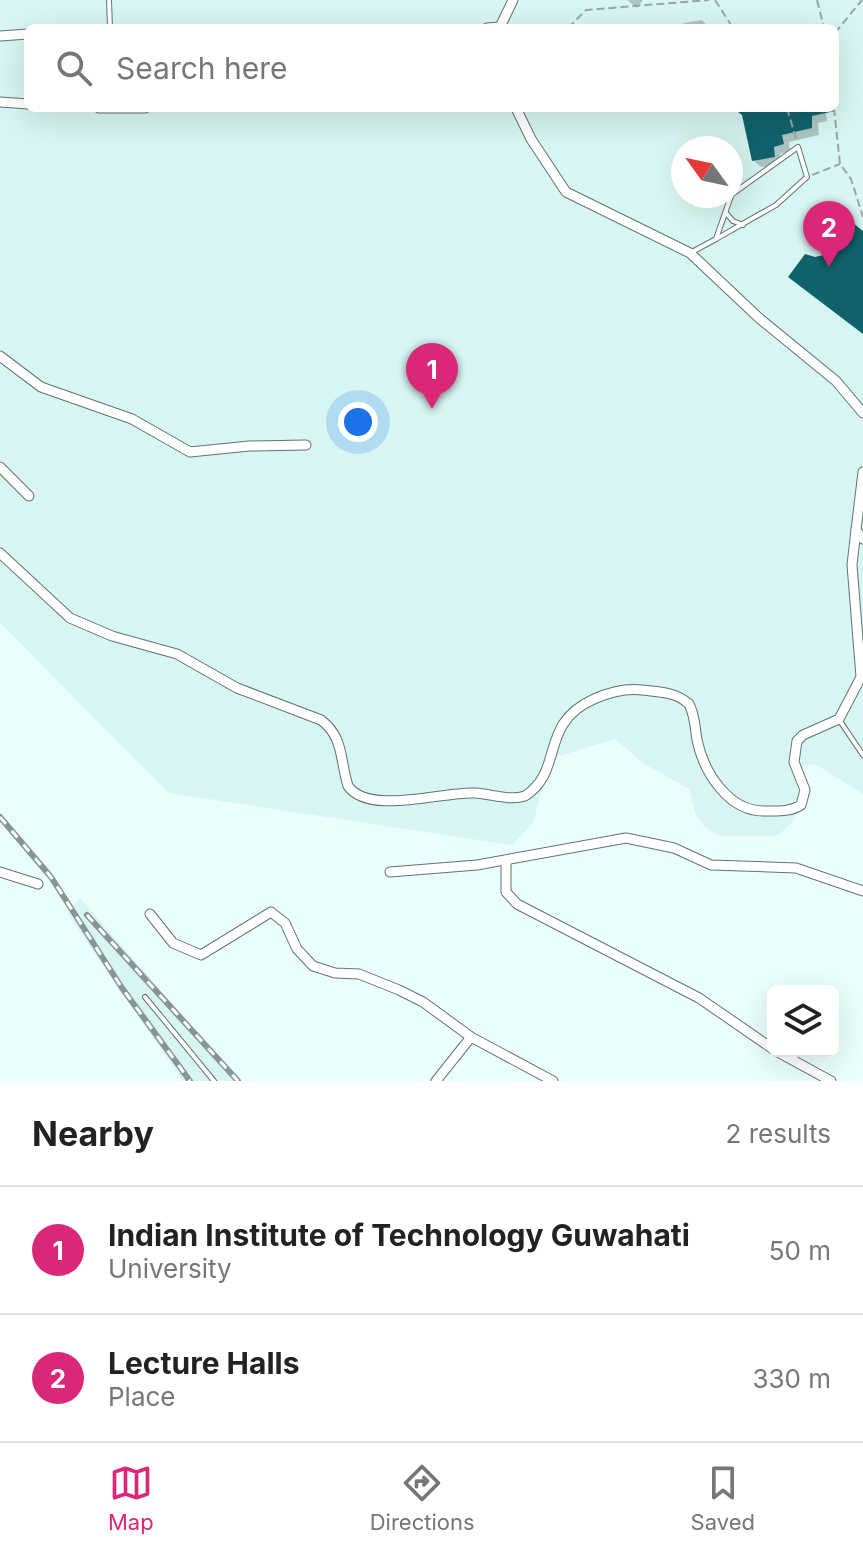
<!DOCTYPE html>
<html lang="en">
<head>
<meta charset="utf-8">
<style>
	:root { --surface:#fff; --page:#f2f2f2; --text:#222; --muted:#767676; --line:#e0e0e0; --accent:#db2777 }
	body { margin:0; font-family:Inter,sans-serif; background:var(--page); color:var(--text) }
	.controls { position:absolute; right:24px; bottom:24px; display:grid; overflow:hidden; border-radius:12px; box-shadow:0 8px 32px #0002 }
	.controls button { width:72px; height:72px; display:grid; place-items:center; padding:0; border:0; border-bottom:2px solid var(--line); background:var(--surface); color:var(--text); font:40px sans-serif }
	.compass { position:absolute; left:671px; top:136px; width:72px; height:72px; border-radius:50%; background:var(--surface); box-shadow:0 8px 32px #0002; rotate:303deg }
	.you { position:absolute; left:358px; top:422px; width:28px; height:28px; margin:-20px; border:6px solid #fff; border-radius:50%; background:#1a73e8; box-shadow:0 0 0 12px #1a73e833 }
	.badge { display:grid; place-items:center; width:52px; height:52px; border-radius:50%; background:var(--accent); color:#fff; font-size:26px; font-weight:700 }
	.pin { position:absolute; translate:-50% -66px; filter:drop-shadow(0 2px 4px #0008) }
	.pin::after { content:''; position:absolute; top:42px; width:28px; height:24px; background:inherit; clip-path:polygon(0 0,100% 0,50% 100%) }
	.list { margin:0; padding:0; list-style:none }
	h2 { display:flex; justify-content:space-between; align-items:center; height:104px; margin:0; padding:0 32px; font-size:34px }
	h2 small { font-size:26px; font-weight:400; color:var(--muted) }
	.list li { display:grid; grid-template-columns:52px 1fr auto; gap:24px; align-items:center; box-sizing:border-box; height:128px; padding:0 32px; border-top:2px solid var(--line) }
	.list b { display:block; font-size:30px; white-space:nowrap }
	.list p { margin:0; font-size:26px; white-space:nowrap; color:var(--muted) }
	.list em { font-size:26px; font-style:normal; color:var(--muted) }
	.icon { flex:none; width:44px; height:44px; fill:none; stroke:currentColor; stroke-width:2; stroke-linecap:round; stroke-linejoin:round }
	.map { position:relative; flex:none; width:863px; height:1081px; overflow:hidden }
	.search { position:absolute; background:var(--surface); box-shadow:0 8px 32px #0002; left:24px; right:24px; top:24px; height:88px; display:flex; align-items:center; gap:20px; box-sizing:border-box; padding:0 28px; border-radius:12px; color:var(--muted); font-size:30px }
	.sheet { height:360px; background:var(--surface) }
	nav { display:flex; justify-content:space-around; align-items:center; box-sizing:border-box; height:112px; border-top:2px solid var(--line); background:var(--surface); font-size:22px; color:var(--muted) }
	nav a { display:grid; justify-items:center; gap:4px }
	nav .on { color:var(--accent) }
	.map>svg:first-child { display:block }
	.built { fill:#d7f5f2; fill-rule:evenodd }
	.shadow { fill:#0003 }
	.building { fill:#10636d }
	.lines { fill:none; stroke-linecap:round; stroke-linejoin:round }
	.lane-casing { stroke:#607371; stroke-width:6 }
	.street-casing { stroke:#607371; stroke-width:11 }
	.path { stroke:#97a6a5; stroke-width:2; stroke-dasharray:8 4; stroke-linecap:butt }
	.lane { stroke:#fff; stroke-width:4 }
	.street { stroke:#fff; stroke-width:9 }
	.rail-casing { stroke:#879694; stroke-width:6 }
	.rail { stroke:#fff; stroke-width:3; stroke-dasharray:9; stroke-linecap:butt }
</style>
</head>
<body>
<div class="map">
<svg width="863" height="1081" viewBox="0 0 863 1081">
	<rect width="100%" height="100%" fill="#eafffd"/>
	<g class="built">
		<path d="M0 0H863V794L815 764 804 766 796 777 799 802 794 821 777 836H719L705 827 696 815 689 789 643 763 615 739 550 759 533 823 512 845 169 793 0 623ZM28 28H835V108H28ZM683 148H731V196H683Z"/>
		<path d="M80 898 227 1067 239 1081H183L67 913Z"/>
	</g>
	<g class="shadow">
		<path d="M627 0H643L637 8Z"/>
		<path d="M702 20 709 28H685L684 23Z"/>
		<path d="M733 108H825L827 121 818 123 819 135 789 142 790 151 780 154 781 164 761 167 753 160 745 116Z"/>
	</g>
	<g class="building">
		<path d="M733 108H834L835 111 812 116V128L782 135 784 144 774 147 775 157 752 161 742 115Z"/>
		<path d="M838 211 863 231V334L788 277 805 254 815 257 824 255 827 244 820 234Z"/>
	</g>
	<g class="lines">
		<g class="lane-casing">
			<g id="lane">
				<path d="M109 0 110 28"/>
				<path d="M726 213 733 221 743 225"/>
				<path d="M716 239 776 205 807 177 798 147 731 195"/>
				<path d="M692 252 716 239 731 196"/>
				<path d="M840 721 863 755"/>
				<path d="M145 997 214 1081"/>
			</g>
		</g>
		<g class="street-casing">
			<g id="street">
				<path d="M487 28 500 27 513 0"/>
				<path d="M0 36 28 34"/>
				<path d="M0 102 28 104"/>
				<path d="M99 108H145"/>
				<path d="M516 108 531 139 566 192 690 253 759 318 836 381 863 413"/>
				<path d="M0 356 41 387 132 419 190 452 249 446 306 445"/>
				<path d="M0 467 29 496"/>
				<path d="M863 472 856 530 863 539"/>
				<path d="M0 553 70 618 112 636 177 654 237 688 321 720C344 737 340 761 348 786 369 816 444 791 475 793 492 794 509 801 525 796 565 770 538 724 594 699 610 692 625 688 642 690 660 692 676 692 689 704 695 715 695 728 697 740 704 773 729 812 765 811 778 811 790 812 801 805L805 790 794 762 797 741 803 735 839 719 861 677 852 565 856 530"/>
				<path d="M506 860V892L517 904 699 998 773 1049"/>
				<path d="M0 872 38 884"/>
				<path d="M390 872 477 865 626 838 674 848 711 865 796 868 863 891"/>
				<path d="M150 914 173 943 201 955 271 912 285 923 297 949 313 966 335 973 359 974 399 990 423 1002 471 1037 553 1081"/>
				<path d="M776 1051 831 1081"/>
				<path d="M436 1081 471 1037"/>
			</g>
		</g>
		<g class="path">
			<path d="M715 0 733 28"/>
			<path d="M817 0 824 28"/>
			<path d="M568 28 586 10 709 0"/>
			<path d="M835 33 862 0"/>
			<path d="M787 108 797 142"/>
			<path d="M834 108 840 164 851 179 863 217"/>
			<path d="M812 175 840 164"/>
		</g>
		<use href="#lane" class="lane"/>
		<use href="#street" class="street"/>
		<g class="rail-casing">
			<g id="rail">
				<path d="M0 817 51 877 122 988 190 1081"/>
				<path d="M87 915 238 1081"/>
			</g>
		</g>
		<use href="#rail" class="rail"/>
	</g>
</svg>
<div class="controls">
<button><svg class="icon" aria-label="layers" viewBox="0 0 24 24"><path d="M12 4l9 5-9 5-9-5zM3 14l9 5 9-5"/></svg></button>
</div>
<svg class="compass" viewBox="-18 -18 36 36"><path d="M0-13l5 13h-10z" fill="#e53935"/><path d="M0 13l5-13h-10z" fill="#767676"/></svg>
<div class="you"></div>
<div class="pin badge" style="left:432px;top:409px">1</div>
<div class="pin badge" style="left:829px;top:267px">2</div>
<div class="search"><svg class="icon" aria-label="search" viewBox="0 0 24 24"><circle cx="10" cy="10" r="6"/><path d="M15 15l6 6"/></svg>Search here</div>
</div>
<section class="sheet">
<h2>Nearby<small>2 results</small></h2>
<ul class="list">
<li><span class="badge">1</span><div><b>Indian Institute of Technology Guwahati</b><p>University</p></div><em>50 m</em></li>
<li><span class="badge">2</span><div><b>Lecture Halls</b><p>Place</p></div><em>330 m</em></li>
</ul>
</section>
<nav>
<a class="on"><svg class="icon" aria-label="map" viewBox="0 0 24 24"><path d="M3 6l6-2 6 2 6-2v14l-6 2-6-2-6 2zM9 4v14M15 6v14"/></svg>Map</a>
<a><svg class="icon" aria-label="directions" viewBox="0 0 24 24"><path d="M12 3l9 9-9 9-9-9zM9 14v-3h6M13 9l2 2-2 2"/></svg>Directions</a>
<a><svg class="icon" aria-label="saved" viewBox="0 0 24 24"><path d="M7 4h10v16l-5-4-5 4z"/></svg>Saved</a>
</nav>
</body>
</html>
